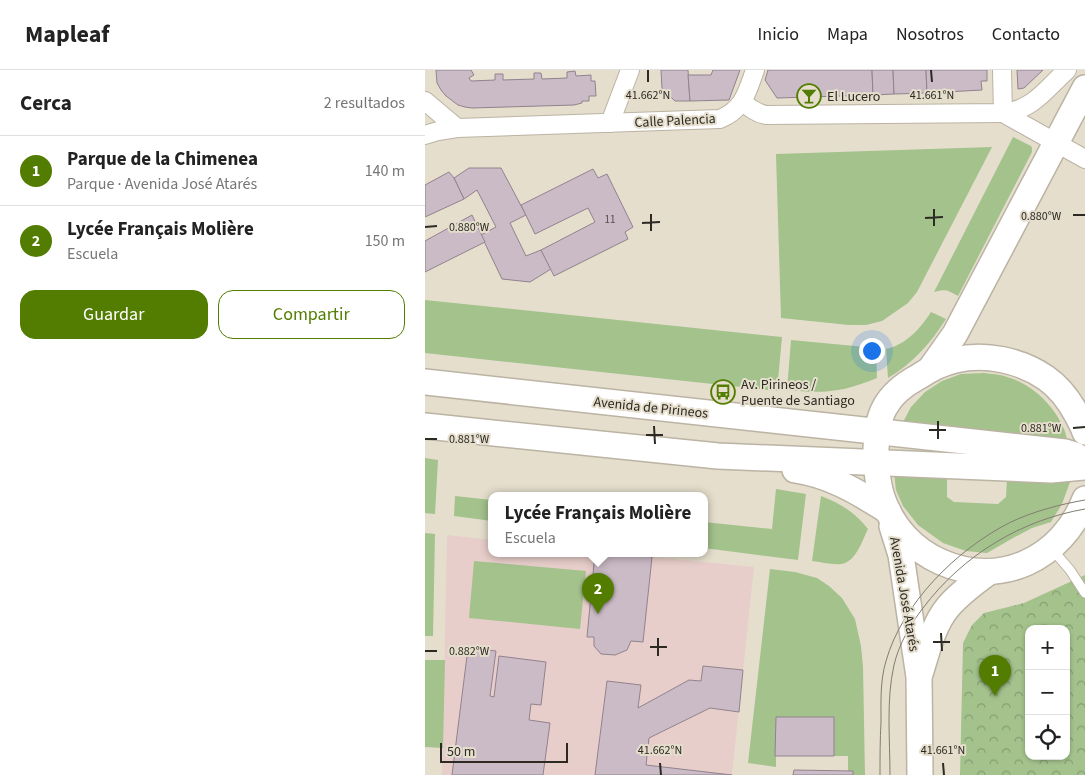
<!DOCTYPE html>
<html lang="es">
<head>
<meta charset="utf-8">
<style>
	:root { --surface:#fff; --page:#f2f2f2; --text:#222; --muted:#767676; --line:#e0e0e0; --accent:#527d00 }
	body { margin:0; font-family:"Source Sans 3",sans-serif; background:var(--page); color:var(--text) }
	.controls { position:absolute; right:15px; bottom:15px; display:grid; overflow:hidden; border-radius:10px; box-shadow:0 1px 4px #0004 }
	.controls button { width:45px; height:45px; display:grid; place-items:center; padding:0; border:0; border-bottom:1px solid var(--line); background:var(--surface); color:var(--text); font:25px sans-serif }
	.scale { position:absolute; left:15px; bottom:12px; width:128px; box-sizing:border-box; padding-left:5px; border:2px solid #2d2a23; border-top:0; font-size:14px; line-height:18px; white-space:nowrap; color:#2d2a23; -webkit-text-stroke:4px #e5decd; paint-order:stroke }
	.you { position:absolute; left:446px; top:280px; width:18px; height:18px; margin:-12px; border:4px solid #fff; border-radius:50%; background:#1a73e8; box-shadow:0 0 0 8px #1a73e833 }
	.badge { display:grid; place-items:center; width:32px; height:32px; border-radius:50%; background:var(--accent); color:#fff; font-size:16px; font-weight:700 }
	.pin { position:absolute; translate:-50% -41px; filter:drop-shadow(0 1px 2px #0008) }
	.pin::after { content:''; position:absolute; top:26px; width:18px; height:15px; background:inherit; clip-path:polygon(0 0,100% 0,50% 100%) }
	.popup { position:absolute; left:63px; top:422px; width:220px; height:65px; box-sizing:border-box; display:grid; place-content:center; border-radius:10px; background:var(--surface); filter:drop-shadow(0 1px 4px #0005); font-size:16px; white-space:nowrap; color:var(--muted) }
	.popup b { font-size:19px; color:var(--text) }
	.popup::after { content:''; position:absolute; left:50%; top:100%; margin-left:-10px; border:10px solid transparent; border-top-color:var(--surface) }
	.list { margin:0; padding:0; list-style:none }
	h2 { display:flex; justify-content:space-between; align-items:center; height:65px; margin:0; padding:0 20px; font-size:21px }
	h2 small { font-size:16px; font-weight:400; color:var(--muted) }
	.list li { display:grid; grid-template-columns:32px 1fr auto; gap:15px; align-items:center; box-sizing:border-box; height:70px; padding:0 20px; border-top:1px solid var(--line) }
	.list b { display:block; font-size:19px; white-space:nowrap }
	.list p { margin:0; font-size:16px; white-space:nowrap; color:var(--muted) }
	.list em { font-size:16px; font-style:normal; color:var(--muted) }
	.actions { display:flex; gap:10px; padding:15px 20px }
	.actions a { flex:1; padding:11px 0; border:1px solid var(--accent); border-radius:15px; text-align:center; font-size:18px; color:var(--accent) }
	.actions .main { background:var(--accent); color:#fff }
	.icon { flex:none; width:28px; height:28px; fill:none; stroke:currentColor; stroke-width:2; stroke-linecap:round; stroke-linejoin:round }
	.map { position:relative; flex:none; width:660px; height:705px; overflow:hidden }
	header { display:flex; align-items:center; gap:30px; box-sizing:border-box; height:70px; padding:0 25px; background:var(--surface); border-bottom:1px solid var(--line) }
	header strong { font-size:24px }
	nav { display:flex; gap:28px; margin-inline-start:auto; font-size:18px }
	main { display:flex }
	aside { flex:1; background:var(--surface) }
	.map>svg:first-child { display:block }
	.education { fill:#e8ceca }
	.grass { fill:#a3c28c }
	.park { fill:url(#park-crowns); fill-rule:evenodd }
	.building { fill:#cbbbc6; stroke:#91828d }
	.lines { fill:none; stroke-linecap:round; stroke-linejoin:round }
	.service-casing { stroke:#bbb3a3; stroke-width:11 }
	.minor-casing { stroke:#bbb3a3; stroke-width:20 }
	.secondary-casing { stroke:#bbb3a3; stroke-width:28 }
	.service { stroke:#fff; stroke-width:9 }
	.minor { stroke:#fff; stroke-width:18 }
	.secondary { stroke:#fff; stroke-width:25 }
	.tram { stroke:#827d71; stroke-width:1 }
	.ticks { fill:none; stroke:#2d2a23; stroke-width:2 }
	.labels { text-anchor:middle; stroke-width:4; stroke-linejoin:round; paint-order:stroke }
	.number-label { font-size:11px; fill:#544e4c }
	.poi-label { font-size:14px; fill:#2d2a23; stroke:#e5decd; text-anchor:start }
	.street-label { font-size:14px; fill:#2d2a23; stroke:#e5decd }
	.ticks-label { font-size:12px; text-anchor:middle; fill:#2d2a23; stroke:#e5decd; stroke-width:4; stroke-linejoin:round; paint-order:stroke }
</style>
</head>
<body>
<header>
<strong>Mapleaf</strong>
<nav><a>Inicio</a><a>Mapa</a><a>Nosotros</a><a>Contacto</a></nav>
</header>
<main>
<aside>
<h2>Cerca<small>2 resultados</small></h2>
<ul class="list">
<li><span class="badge">1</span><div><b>Parque de la Chimenea</b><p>Parque · Avenida José Atarés</p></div><em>140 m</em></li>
<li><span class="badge">2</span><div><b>Lycée Français Molière</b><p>Escuela</p></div><em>150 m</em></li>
</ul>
<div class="actions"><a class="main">Guardar</a><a>Compartir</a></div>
</aside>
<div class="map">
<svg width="660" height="705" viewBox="0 0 660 705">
	<defs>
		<pattern id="park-crowns" width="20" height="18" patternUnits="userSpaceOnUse" patternTransform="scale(1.25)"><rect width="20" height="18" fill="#a3c28c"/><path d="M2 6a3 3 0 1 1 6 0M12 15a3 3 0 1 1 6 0" fill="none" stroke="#859e72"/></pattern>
	</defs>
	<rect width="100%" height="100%" fill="#e5decd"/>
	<path class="education" d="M22 465 67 470V483H188L329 497 307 705H17Z"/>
	<g class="grass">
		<path d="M588 67 606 76 607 78V82L533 226C522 220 521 219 509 222Z"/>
		<path d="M567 77 492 222 483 233 457 251 441 255H424L356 248 351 84Z"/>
		<path d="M0 230 357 267 352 321 0 283Z"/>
		<path d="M506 242 521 249C505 274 488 293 463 308L461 279C482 274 495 259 506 242Z"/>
		<path d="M366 270 451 278 452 308C418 322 399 324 362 320Z"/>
		<path d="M559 303C566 304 575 304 582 307 607 314 629 335 639 359 641 364 642 369 643 374L477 354 486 337 500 322 517 311 536 304Z"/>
		<path d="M0 388 13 390 10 444 0 443Z"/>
		<path d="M469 403 522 405V427L529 432 573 434 581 427 582 408 645 412 637 434 626 452 607 458 588 468 562 483 541 481 518 473 493 455 478 436 471 420Z"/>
		<path d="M351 419 381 424 373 490 279 478V452L347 459Z"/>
		<path d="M30 426 67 430V451L29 446Z"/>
		<path d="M396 426C415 433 431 443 443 459 437 471 431 492 416 494 407 495 396 492 387 491Z"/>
		<path d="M0 463 10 464 8 566H0Z"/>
		<path d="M49 491 161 501 155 559 44 548Z"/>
		<path d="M345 499 370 502 392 508 404 516 417 528 430 549 436 576 438 597 440 705H428L423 701V686H409V647H351V697L323 693Z"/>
		<path d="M0 590H20L18 678 0 677Z"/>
	</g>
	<path class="park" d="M660 505V705H535L538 573 547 555 559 543 599 533ZM604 559H641V686H604Z"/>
	<g class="building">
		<path d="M11 0H46L49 5 44 8 46 11 70 10V4H78V10L109 9V3H116L117 9 142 8V2L150 1 151 6 166 5V11H170L171 26H164V31H157V33L149 35 47 38 40 37 33 35 21 26 16 20 12 13Z"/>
		<path d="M236 0H263L265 31H250L237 19Z"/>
		<path d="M288 0H315L304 30 265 31 263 5H286Z"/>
		<path d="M343 0H447L448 25 352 28 340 10Z"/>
		<path d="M447 0H468L469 24 448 25Z"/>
		<path d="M468 0H501L502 23 469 24Z"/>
		<path d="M501 0H562V11H556L557 20 502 23Z"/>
		<path d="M592 0H618L599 18 593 19Z"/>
		<path d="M44 98H76L101 145 85 153 101 186 116 180 126 199 105 212 77 209 56 165 71 157 52 120 39 129 29 108Z"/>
		<path d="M168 99 173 108 182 104 208 157 200 162 203 169 129 206 116 180 170 152 163 138 110 164 96 135Z"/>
		<path d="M24 102 29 108 39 129 0 147V115Z"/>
		<path d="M47 145 60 172 0 202V171Z"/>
		<path d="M170 483H188L227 487 218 572 206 571 202 580 190 585 176 584 169 576V567H162Z"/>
		<path d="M43 578 71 581 65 626 69 627 74 586 121 592 116 635 106 634 104 650 125 653 118 705H27Z"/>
		<path d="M278 596 318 600 314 642 285 638 224 668 221 695 307 705H170L182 611 216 615 213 638 264 610 276 611Z"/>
		<path d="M351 647H409V686H350Z"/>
		<path d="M369 700 428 701V705H368Z"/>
	</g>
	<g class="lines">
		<g class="service-casing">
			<path id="service" d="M626 478 645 500 660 523"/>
		</g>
		<g class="minor-casing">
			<g id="minor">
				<path d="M577 0 578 43"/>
				<path d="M0 31 32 58"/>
				<path d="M318 32C325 38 331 43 341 45L578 43C608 40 621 19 642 0"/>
				<path d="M578 43 660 89"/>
				<path d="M185 53 205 0"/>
				<path d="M0 65 13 61 32 58 295 49C319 39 322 22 330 0"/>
			</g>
		</g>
		<g class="secondary-casing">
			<g id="secondary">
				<path d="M506 298 530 264 660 18"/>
				<path d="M0 312 640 382 650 385 660 391"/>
				<path d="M0 356 293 386 626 400 660 397"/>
				<path d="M660 362C658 356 655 351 652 345 645 332 634 317 621 308 595 290 560 283 530 290 516 293 505 299 493 307 480 314 467 324 460 337 453 349 452 364 451 378 451 395 452 414 458 430 468 458 489 480 516 492 575 518 637 489 660 429"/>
				<path d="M370 400C405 405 433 422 463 441"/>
				<path d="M467 456 476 485 494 607 495 705"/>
				<path d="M495 604C502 582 508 555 523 537 535 523 550 512 564 502"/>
			</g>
		</g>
		<use href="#service" class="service"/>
		<use href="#minor" class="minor"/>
		<use href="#secondary" class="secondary"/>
		<g class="tram">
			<path d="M455 705C455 687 455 670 456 652 456 631 455 611 461 591 477 534 531 480 584 453 606 442 636 434 660 430"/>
			<path d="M465 705C465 669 461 630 469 595 474 574 485 555 498 538 538 485 596 450 660 439"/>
		</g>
	</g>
	<path class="ticks" d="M223 0V12M506 0 507 12M509 139V156M226 144V161M648 145H660M500 148 518 147M217 153 235 152M0 157 12 156M513 351V369M229 356 230 374M648 358 660 357M504 360H521M221 365H238M0 369H12M516 563 517 581M233 568V586M508 572H525M225 577H242M0 581H12M235 693 236 705M518 693 519 705"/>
	<defs>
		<g id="bar-ring" transform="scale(1.25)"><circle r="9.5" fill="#e5decd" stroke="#527d00" stroke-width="1.5"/><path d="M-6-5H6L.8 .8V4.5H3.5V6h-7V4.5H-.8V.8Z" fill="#527d00"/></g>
		<g id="bus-ring" transform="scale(1.25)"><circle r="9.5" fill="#e5decd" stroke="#527d00" stroke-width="1.5"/><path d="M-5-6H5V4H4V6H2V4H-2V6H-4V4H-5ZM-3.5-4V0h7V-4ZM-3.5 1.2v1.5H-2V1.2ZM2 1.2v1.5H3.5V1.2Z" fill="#527d00"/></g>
	</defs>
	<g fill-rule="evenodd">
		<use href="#bar-ring" x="384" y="26"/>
		<use href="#bus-ring" x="298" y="322"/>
	</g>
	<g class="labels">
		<g class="number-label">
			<text x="185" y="153">11</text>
		</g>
		<g class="poi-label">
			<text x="402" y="31">El Lucero</text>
			<text x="316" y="319">Av. Pirineos /<tspan x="316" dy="16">Puente de Santiago</tspan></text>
		</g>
		<g class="street-label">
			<text transform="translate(250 50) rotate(-3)" y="5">Calle Palencia</text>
			<text transform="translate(226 337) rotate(6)" y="5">Avenida de Pirineos</text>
			<text transform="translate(480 524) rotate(80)" y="5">Avenida José Atarés</text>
		</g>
	</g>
	<g class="ticks-label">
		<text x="223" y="29">41.662°N</text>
		<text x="507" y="29">41.661°N</text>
		<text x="616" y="150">0.880°W</text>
		<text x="44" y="161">0.880°W</text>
		<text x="616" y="362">0.881°W</text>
		<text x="44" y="373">0.881°W</text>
		<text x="44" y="585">0.882°W</text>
		<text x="235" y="684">41.662°N</text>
		<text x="518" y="684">41.661°N</text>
	</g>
</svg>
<div class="controls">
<button>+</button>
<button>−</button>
<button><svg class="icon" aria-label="locate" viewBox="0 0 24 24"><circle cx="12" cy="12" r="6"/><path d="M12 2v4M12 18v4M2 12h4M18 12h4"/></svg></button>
</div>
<div class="scale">50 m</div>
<div class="you"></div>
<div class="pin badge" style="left:570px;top:626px">1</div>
<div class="pin badge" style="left:173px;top:544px">2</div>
<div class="popup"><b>Lycée Français Molière</b>Escuela</div>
</div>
</main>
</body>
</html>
